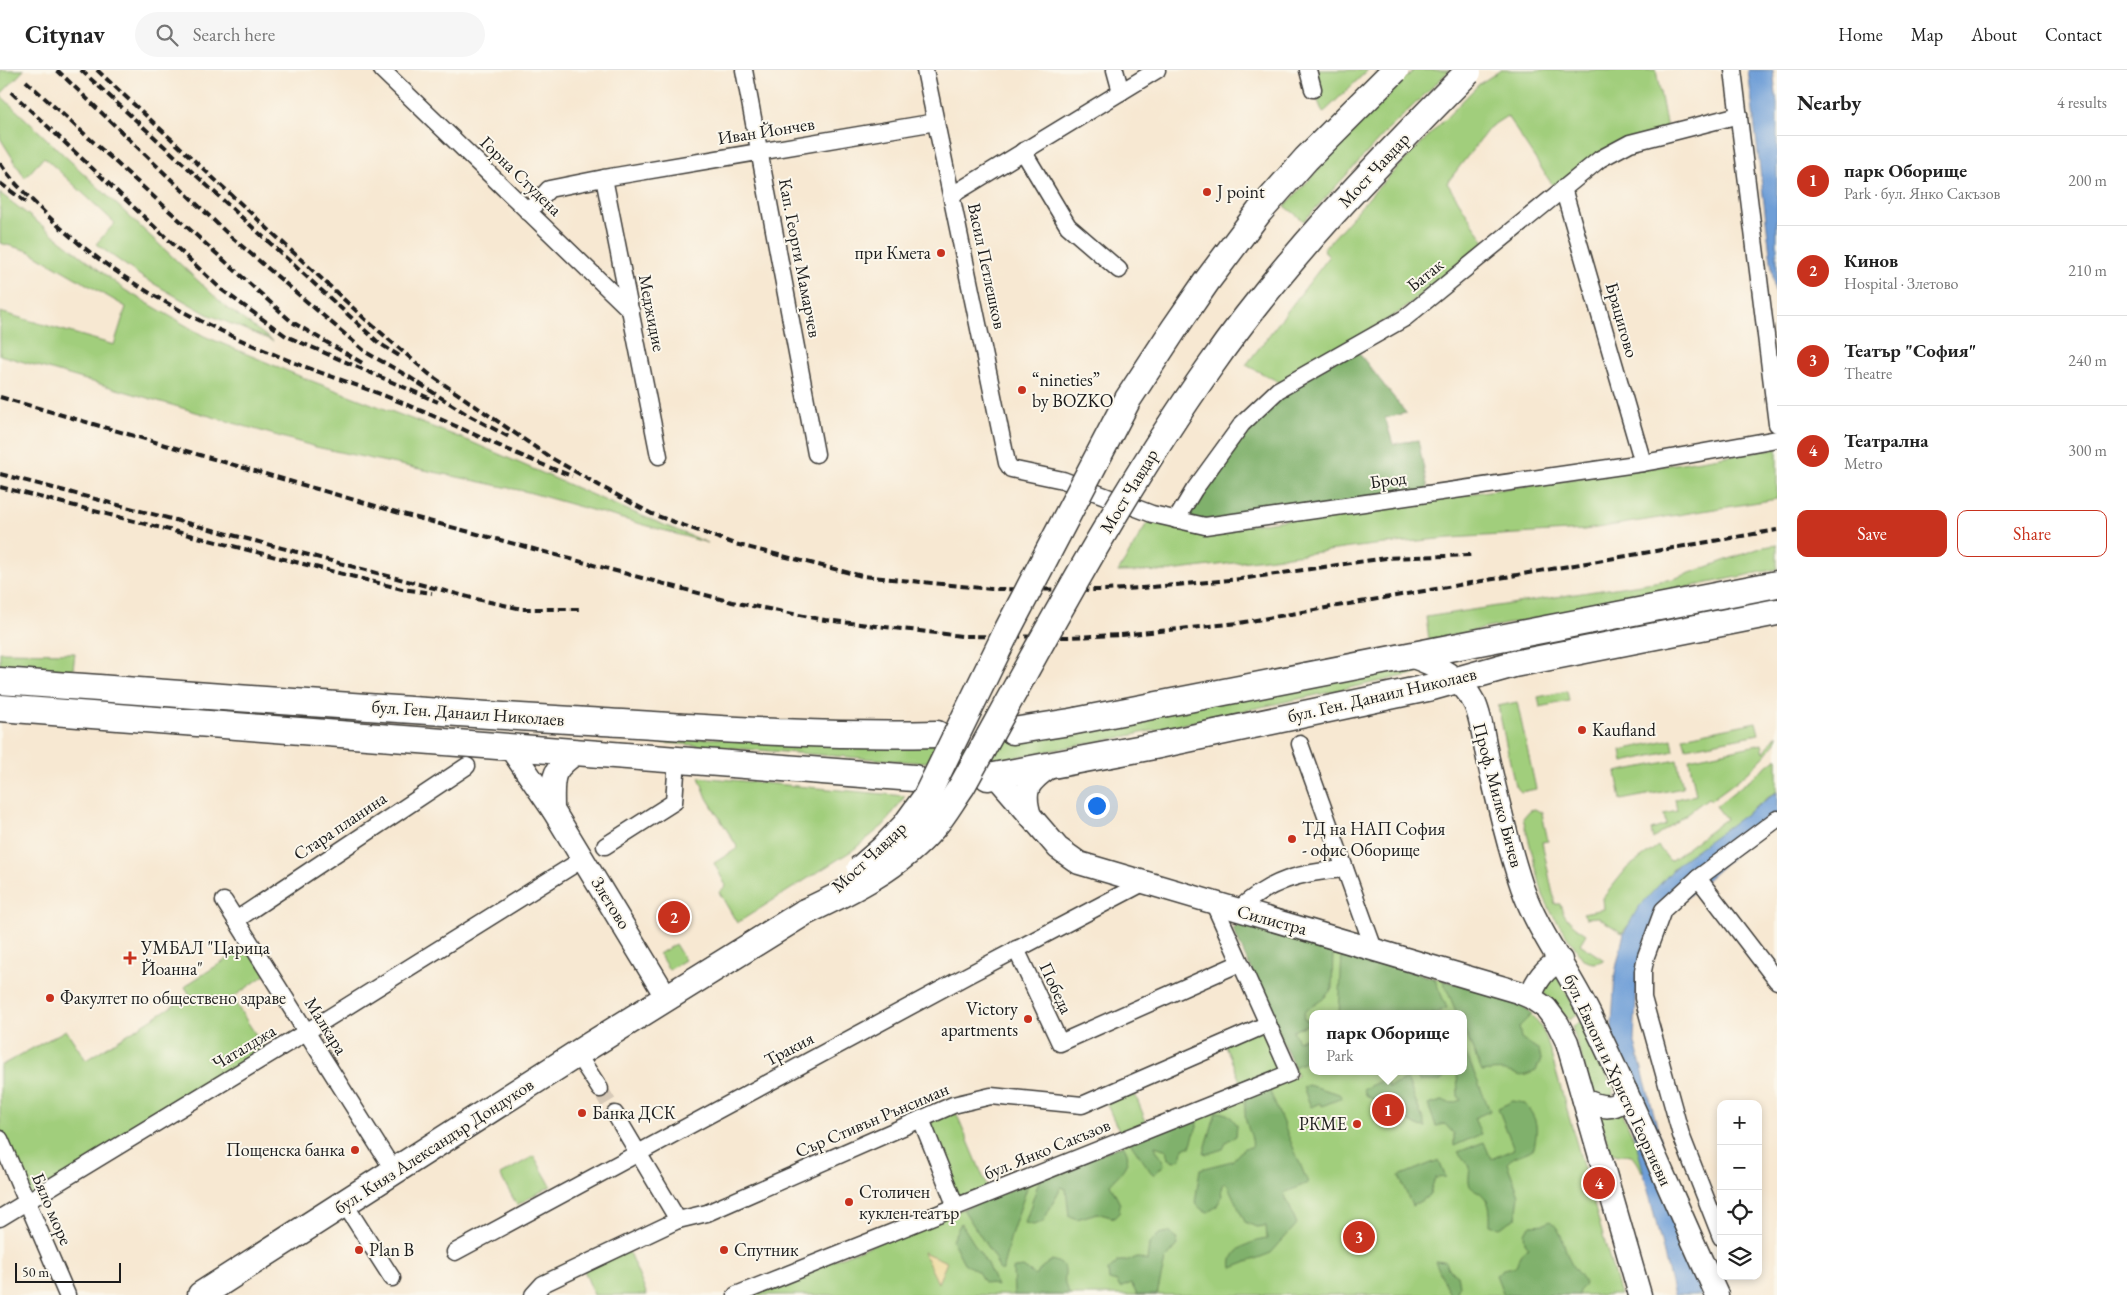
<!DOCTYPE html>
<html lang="en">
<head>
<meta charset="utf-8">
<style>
	:root { --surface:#fff; --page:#f6f6f6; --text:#222; --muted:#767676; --line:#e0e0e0; --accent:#c8321e }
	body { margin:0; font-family:"EB Garamond",serif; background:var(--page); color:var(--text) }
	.controls { position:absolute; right:15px; bottom:15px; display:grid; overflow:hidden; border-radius:10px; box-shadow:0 2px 8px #0003 }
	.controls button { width:45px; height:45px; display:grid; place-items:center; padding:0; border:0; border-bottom:1px solid var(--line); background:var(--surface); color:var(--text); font:25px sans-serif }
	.scale { position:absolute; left:15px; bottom:12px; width:106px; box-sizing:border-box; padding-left:5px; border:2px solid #1c1c1c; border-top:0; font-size:14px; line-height:18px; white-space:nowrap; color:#1c1c1c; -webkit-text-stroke:4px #fbf7ec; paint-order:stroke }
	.you { position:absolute; left:1096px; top:735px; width:18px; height:18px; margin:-12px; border:4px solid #fff; border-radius:50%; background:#1a73e8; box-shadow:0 0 0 8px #1a73e833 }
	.badge { display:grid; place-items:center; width:32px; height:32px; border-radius:50%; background:var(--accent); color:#fff; font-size:16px; font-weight:700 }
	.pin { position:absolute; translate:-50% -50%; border:2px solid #fff; box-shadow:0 1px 5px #0006 }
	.popup { position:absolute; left:1309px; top:940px; width:158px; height:65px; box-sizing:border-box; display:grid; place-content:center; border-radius:10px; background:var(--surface); filter:drop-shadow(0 1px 4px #0005); font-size:16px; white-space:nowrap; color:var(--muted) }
	.popup b { font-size:19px; color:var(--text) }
	.popup::after { content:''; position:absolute; left:50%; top:100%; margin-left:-10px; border:10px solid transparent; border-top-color:var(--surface) }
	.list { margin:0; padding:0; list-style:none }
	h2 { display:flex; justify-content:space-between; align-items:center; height:65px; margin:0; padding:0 20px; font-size:21px }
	h2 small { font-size:16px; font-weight:400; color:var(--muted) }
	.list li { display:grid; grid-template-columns:32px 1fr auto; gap:15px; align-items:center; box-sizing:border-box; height:90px; padding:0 20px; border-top:1px solid var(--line) }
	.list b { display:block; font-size:19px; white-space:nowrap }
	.list p { margin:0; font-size:16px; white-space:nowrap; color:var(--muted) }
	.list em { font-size:16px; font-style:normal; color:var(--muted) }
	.actions { display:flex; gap:10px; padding:15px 20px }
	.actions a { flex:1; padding:11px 0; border:1px solid var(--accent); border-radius:10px; text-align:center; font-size:18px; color:var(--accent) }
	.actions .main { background:var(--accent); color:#fff }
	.icon { flex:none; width:28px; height:28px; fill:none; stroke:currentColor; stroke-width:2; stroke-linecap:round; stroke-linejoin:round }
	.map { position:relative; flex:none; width:1777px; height:1225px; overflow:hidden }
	header { display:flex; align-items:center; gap:30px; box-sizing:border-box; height:70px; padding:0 25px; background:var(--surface); border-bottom:1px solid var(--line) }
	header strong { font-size:24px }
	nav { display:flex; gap:28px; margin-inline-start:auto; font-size:18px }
	.search { width:350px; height:45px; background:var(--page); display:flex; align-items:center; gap:12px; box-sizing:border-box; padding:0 18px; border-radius:28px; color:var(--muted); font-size:19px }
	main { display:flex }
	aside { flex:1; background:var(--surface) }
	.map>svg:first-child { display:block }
	.green { fill:#a1ce7c; stroke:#5e754c; fill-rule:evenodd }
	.forest { fill:#80b16c; stroke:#4e6644 }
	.sand { fill:#eeda9e; stroke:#857b5d }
	.water { fill:#6e9ed7; stroke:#455d7a }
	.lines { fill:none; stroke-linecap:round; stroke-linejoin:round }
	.street-tunnel { stroke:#d6c9b7; stroke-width:16; stroke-dasharray:16 8; stroke-linecap:butt }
	.street-casing { stroke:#3d3b37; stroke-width:19 }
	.secondary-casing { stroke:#3d3b37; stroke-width:25 }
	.primary-casing { stroke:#3d3b37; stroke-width:29 }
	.street { stroke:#fff; stroke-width:16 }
	.secondary { stroke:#fff; stroke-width:22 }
	.primary { stroke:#fff; stroke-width:26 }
	.rail { stroke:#1c1c1c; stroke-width:4; stroke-dasharray:8 4; stroke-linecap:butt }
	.primary-bridge-casing { stroke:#3d3b37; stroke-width:29; stroke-linecap:butt }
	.primary-bridge { stroke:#fff; stroke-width:26 }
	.poi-dot { fill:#c8321e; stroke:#fbf7ec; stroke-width:2 }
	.labels { text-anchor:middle; stroke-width:4; stroke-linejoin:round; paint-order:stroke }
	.street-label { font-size:18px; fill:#1c1c1c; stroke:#fbf7ec }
	.poi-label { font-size:18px; fill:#1c1c1c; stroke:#fbf7ec; text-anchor:start }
</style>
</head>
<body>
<header>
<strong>Citynav</strong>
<div class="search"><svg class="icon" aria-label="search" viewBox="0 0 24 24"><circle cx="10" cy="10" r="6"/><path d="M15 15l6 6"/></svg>Search here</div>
<nav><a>Home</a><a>Map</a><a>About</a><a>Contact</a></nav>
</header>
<main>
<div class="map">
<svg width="1777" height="1225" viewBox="0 0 1777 1225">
	<rect width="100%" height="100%" fill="#fbf7ec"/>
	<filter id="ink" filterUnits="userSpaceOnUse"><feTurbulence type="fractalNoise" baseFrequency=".02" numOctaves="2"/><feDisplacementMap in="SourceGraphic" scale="10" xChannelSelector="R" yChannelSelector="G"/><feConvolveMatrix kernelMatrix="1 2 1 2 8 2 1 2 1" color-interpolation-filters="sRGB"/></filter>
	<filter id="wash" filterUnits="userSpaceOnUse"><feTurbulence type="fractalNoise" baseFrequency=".0096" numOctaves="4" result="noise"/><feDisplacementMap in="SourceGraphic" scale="20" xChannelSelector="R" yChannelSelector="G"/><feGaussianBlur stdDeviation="1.12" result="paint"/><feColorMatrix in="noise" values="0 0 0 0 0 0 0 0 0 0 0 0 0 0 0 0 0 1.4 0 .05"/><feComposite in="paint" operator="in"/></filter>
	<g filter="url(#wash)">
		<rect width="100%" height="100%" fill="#f7e8d2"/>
		<g class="green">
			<path d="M0 0H24L0 25 226 237 273 271 207 244 142 207 96 174 115 153 44 87 25 108 0 68Z"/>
			<path d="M1308 0H1368L1323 43 1313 19Z"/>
			<path d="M1414 0H1450L1386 62 1304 151 1285 136 1347 68Z"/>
			<path d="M1501 0H1656L1667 59 1599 84 1553 116 1507 46 1490 57 1447 113 1485 172 1401 241 1281 313 1246 295 1329 187 1323 180 1373 123 1479 14Z"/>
			<path d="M0 123 125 220 204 266 304 308 469 371 613 434 708 473 528 422 316 377 0 285V242L114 275 126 237 29 181 0 173Z"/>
			<path d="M1777 378V429L1584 460 1450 468 1374 475 1171 501 1118 502 1148 452 1207 461 1643 399Z"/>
			<path d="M1777 475V499L1429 570 1426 547 1673 509 1763 477Z"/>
			<path d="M0 582 75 583 73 600 0 598Z"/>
			<path d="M1412 595 1423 602 1123 667 1011 688 960 692H913L640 671 724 668 955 675 1019 668Z"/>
			<path d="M1567 621 1569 631 1540 637 1538 627Z"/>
			<path d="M1517 632 1536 719 1521 722 1515 716 1498 636Z"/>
			<path d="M1756 652 1759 664 1686 678 1683 667Z"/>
			<path d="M1777 664C1777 684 1727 718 1711 730L1708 728 1653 769 1651 760 1666 755 1664 744 1677 741 1675 729 1696 725 1689 689 1762 674 1764 682Z"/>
			<path d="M1672 669 1674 681 1623 692 1621 680Z"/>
			<path d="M1777 688V721L1675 797 1622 863 1598 847 1586 848 1583 843 1604 839 1603 828 1627 798 1658 776 1670 791 1726 749 1716 736Z"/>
			<path d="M1677 690 1683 718 1621 730 1616 702Z"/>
			<path d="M699 707 905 726 884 755 853 780 737 853 719 822 726 816 714 793 738 778 707 728Z"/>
			<path d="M1535 739 1542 743 1548 771 1542 772 1555 834H1560C1564 849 1574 856 1586 864L1580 874 1604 890C1595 894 1591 894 1583 889L1552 844 1543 825 1523 748 1530 740Z"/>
			<path d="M1237 855 1245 856 1493 924C1519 933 1537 944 1547 970L1620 1225H747L1297 1005ZM1313 944H1463V1001H1313Z"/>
			<path d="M251 874 269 902 232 928 269 985 27 1131 0 1069V996L66 960 86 990 190 925 185 917 191 912Z"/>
			<path d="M675 874 685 890 669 900 659 884Z"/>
			<path d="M1555 902 1578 944 1569 950 1543 922Z"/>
			<path d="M1581 951 1614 1021 1611 1029 1593 1026 1572 957Z"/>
			<path d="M1264 956 1284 1001 1243 1018 1224 973Z"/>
			<path d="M1131 1014 1149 1059 1123 1070 1103 1026Z"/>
			<path d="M953 1035 990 1123 956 1137 921 1049Z"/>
			<path d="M1621 1039 1647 1100 1642 1102C1631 1076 1629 1091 1610 1082L1600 1045Z"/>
			<path d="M534 1086 551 1116 517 1135 500 1105Z"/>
			<path d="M626 1175 647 1225H594L582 1195Z"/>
		</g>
		<g class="forest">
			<path d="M1354 277 1406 343 1385 348 1393 374 1418 370 1429 424 1205 456 1176 450 1242 354Z"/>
			<path d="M1237 855 1245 856 1333 880 1332 919 1323 929 1305 941 1303 948 1311 953 1293 961 1298 971 1313 964V988L1294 997 1233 859Z"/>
			<path d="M1342 883 1434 908 1447 938 1434 944H1339Z"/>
			<path d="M1443 910 1515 931 1532 944 1519 957 1521 968 1539 980 1541 989 1536 1001C1516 1010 1522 1004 1504 1001 1497 1000 1489 1001 1482 1002L1463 957V944H1457Z"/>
			<path d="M1463 976 1490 1041 1474 1048 1481 1064 1454 1076V1064L1445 1054 1436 1056 1428 1035 1442 1031 1452 1033 1461 1030 1458 1026 1457 1001H1463Z"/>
			<path d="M1424 1001H1448L1441 1011H1419L1416 1005Z"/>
			<path d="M1385 1009 1389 1017 1407 1009 1426 1057 1417 1056 1366 1025 1363 1019Z"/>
			<path d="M1308 1015 1339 1024 1342 1028 1322 1036 1320 1033 1311 1037 1303 1017Z"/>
			<path d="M1268 1017 1308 1113 1284 1123 1297 1154 1271 1183 1232 1198C1228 1179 1252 1171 1267 1169L1266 1156 1256 1157 1245 1152 1227 1114 1223 1113 1221 1119 1222 1127 1216 1137 1208 1142 1201 1139 1195 1133 1200 1099 1232 1091 1244 1078 1252 1077C1254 1068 1249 1063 1247 1054 1244 1045 1245 1035 1245 1026Z"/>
			<path d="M1513 1031 1524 1033C1538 1049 1538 1057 1534 1078 1525 1085 1515 1084 1507 1093L1519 1125 1516 1148 1499 1158 1490 1155C1490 1146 1491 1136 1485 1128 1473 1113 1466 1126 1470 1097L1458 1082 1484 1072 1491 1089 1514 1079 1498 1038Z"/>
			<path d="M1216 1042C1227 1042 1231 1046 1237 1055L1236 1066 1227 1071 1223 1079 1207 1084 1204 1083Z"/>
			<path d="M1201 1044 1190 1077H1184L1181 1088 1175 1091 1169 1089 1167 1080 1155 1076C1157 1084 1163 1087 1164 1095L1153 1105 1130 1072Z"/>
			<path d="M1123 1075C1135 1091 1121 1102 1110 1114L1120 1134 1119 1143 1114 1148 1097 1143 1077 1149 1069 1146 1066 1119 1061 1117 1043 1152 1033 1155 1025 1153 1040 1108Z"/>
			<path d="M1439 1090 1446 1107 1435 1108 1429 1126 1412 1136 1399 1106Z"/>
			<path d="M1029 1112 1011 1165 1003 1198V1201H1000L995 1189 963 1139Z"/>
			<path d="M1550 1151C1565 1162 1563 1180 1572 1195 1576 1202 1582 1206 1585 1215L1579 1221 1578 1225H1504L1496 1205 1503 1199 1515 1197 1524 1180 1528 1177 1525 1172 1524 1163 1531 1155 1545 1154Z"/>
			<path d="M961 1153 987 1194 997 1216 984 1212 978 1202 964 1193 952 1170Z"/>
			<path d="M1169 1162 1176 1168 1178 1175 1165 1190 1157 1225H1137L1131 1213 1120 1218 1117 1212 1109 1210 1108 1201 1119 1191H1128L1137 1187 1147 1191 1149 1174 1159 1164Z"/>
			<path d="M1052 1190C1073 1197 1061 1203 1066 1217 1067 1220 1069 1222 1070 1225H1014L1013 1199 1023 1197 1036 1206 1041 1198Z"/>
			<path d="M1435 1191 1445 1192 1449 1200 1457 1204 1459 1216 1456 1225 1467 1223 1469 1225H1450Z"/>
		</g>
		<path class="sand" d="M923 1182 947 1192 938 1213Z"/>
		<g class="water">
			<path d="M1748 0H1773L1777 34V241Z"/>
			<path d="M1777 722V748L1654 856 1638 897 1634 969 1702 1225H1674L1611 971 1615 903 1624 863 1638 838 1682 790Z"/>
		</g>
	</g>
	<g filter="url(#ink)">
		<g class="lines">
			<path class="street-tunnel" d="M600 1019 615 1044"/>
			<g class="street-casing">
				<g id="street">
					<path d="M382 0 631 241"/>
					<path d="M744 0 816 384"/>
					<path d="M925 0 1007 393 1011 399 1063 410 1152 444 1205 456 1643 393 1777 369"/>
					<path d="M1115 0 1121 22"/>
					<path d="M1308 0 1313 19"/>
					<path d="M1733 0 1777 354"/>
					<path d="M1023 81 1068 156 1119 200"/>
					<path d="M604 108 659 386"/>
					<path d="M1563 118 1643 393"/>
					<path d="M952 125 1157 0"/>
					<path d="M528 142 549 119 604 108 936 52"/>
					<path d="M1176 450 1194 420 1242 354 1278 320 1405 248 1600 89 1630 73 1739 45"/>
					<path d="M1300 674 1374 879"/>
					<path d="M605 776 674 732 677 689"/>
					<path d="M1698 808 1777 911"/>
					<path d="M224 831 394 1101"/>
					<path d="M1237 841C1269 810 1302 802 1345 799"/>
					<path d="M236 850 467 696"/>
					<path d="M1016 879 1060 973 1240 893"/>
					<path d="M577 984 600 1019"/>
					<path d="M615 1044 678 1150"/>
					<path d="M921 1049 956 1137"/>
					<path d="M0 1069 67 1225"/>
					<path d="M344 1133 392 1208"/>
					<path d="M0 1148 306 962 583 789"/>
					<path d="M1721 1167 1681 1065 1643 928V901L1646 886 1663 840 1698 808 1777 749"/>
					<path d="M455 1182 968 905 1143 813"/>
					<path d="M533 1225 543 1214 678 1150 707 1143 953 1035 991 1026 1082 1035 1268 954"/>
					<path d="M736 1225 1290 1003 1214 834"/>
				</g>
			</g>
			<g class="secondary-casing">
				<g id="secondary">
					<path d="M1410 586C1437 595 1462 608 1475 634 1482 650 1484 672 1488 689 1498 732 1508 776 1522 817 1538 862 1568 900 1589 943 1635 1036 1674 1131 1717 1225"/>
					<path d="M509 676 553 740 667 928"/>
					<path d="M996 706 1058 778 1079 793 1518 922 1530 927 1546 938 1558 954 1567 972 1640 1225"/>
					<path d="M553 740C553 708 549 701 578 682"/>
					<path d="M1030 746C1022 719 1028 712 1051 696"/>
					<path d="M1530 927C1537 909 1544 899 1561 890"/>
					<path d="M1584 1030C1599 1037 1620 1043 1626 1021"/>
				</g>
			</g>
			<g class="primary-casing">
				<g id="primary">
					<path d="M0 611C196 625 392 640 588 651 704 658 820 667 937 664"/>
					<path d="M0 638 914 708"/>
					<path d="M1013 661 1070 652 1777 514"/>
					<path d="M988 707 1154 676 1432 617 1514 594 1777 542"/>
					<path d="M201 1225 586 978 805 842"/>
				</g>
			</g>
			<use href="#street" class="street"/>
			<use href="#secondary" class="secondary"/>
			<use href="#primary" class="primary"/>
			<g class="rail">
				<path d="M57 0 230 166 367 283 406 305 468 345 511 368"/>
				<path d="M81 0 379 273 401 287"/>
				<path d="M97 0 365 249 429 304 548 386 602 417 652 444 735 474 862 506 991 519 1105 520 1142 518 1241 509 1386 488 1473 485"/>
				<path d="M26 11 292 252 364 294"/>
				<path d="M11 22 222 220 286 266 438 332"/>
				<path d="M0 93C12 112 29 127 45 143 117 214 209 259 303 296 337 309 372 320 405 334 461 357 515 385 572 406"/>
				<path d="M0 113 27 133"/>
				<path d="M0 327 410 446 732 532 825 550 962 566 1069 567 1121 565 1239 553 1777 460"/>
				<path d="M0 404 476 529 522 539H581"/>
				<path d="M0 417 402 519 432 523"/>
			</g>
			<g class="primary-bridge-casing">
				<g id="primary-bridge">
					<path d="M860 799 883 779 905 756 926 727 1008 559 1128 329 1174 259 1207 211 1259 142 1306 89 1395 0"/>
					<path d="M805 842C852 820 899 797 933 757 944 745 952 730 962 716 1040 575 1116 430 1209 298 1284 190 1376 95 1468 2"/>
				</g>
			</g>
			<use href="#primary-bridge" class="primary-bridge"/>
		</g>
	</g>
	<g class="poi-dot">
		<circle cx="1207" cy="122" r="5"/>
		<circle cx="941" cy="183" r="5"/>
		<circle cx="1022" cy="320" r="5"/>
		<circle cx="1582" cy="660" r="5"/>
		<circle cx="1292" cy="769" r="5"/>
		<path d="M127.5 880.5h5v5h5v5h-5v5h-5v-5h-5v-5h5z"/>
		<circle cx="50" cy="928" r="5"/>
		<circle cx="1028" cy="949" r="5"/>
		<circle cx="582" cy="1043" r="5"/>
		<circle cx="1357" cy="1054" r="5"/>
		<circle cx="355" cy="1080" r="5"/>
		<circle cx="849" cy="1132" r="5"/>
		<circle cx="359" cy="1180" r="5"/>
		<circle cx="724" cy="1180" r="5"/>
	</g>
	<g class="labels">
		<g class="street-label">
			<text transform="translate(766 61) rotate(-9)" y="6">Иван Йончев</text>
			<text transform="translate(1374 100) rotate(-47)" y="6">Мост Чавдар</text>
			<text transform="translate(521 106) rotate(44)" y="6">Горна Студена</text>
			<text transform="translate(800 188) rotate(79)" y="6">Кап. Георги Мамарчев</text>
			<text transform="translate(987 196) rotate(78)" y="6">Васил Петлешков</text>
			<text transform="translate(1425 205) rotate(-39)" y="6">Батак</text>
			<text transform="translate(652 243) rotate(79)" y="6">Меджидие</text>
			<text transform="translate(1622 250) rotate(74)" y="6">Брацигово</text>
			<text transform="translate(1388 410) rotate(-8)" y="6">Брод</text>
			<text transform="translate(1129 421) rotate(-59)" y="6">Мост Чавдар</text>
			<text transform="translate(1382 625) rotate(-13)" y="6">бул. Ген. Данаил Николаев</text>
			<text transform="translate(468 643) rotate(4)" y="6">бул. Ген. Данаил Николаев</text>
			<text transform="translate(1498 725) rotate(75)" y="6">Проф. Милко Бичев</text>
			<text transform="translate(340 756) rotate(-34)" y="6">Стара планина</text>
			<text transform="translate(869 787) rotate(-43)" y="6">Мост Чавдар</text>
			<text transform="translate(611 833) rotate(58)" y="6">Злетово</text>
			<text transform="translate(1272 850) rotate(15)" y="6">Силистра</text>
			<text transform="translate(1056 918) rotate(65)" y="6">Победа</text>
			<text transform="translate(326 956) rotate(58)" y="6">Малкара</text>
			<text transform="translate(244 977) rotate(-31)" y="6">Чаталджа</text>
			<text transform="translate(789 979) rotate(-28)" y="6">Тракия</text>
			<text transform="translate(1618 1010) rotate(65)" y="6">бул. Евлоги и Христо Георгиеви</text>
			<text transform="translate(872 1050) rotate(-23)" y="6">Сър Стивън Рънсиман</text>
			<text transform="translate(434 1076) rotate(-33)" y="6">бул. Княз Александър Дондуков</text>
			<text transform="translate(1047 1079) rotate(-22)" y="6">бул. Янко Сакъзов</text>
			<text transform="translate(52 1139) rotate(67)" y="6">Бяло море</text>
		</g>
		<g class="poi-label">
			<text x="1217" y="128">J point</text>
			<text x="931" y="189" text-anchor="end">при Кмета</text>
			<text x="1032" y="316">“nineties”<tspan x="1032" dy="21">by BOZKO</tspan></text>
			<text x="1592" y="666">Kaufland</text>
			<text x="1302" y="765">ТД на НАП София<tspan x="1302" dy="21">- офис Оборище</tspan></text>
			<text x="141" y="884">УМБАЛ "Царица<tspan x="141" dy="21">Йоанна"</tspan></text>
			<text x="60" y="934">Факултет по обществено здраве</text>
			<text x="1018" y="945" text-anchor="end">Victory<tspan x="1018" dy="21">apartments</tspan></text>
			<text x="592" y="1049">Банка ДСК</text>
			<text x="1347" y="1060" text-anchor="end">РКМЕ</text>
			<text x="345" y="1086" text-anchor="end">Пощенска банка</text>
			<text x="859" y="1128">Столичен<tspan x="859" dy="21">куклен театър</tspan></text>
			<text x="369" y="1186">Plan B</text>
			<text x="734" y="1186">Спутник</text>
		</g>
	</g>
</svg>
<div class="controls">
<button>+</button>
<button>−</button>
<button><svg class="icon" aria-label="locate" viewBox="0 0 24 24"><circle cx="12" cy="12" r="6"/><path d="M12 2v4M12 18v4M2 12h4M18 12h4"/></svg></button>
<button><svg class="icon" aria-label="layers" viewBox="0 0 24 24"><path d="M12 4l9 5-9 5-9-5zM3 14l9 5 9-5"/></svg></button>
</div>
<div class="scale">50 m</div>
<div class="you"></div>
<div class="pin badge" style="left:1388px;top:1040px">1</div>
<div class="popup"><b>парк Оборище</b>Park</div>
<div class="pin badge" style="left:674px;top:847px">2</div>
<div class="pin badge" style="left:1359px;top:1167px">3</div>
<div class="pin badge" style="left:1599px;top:1113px">4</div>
</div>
<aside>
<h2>Nearby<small>4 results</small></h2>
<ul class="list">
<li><span class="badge">1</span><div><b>парк Оборище</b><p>Park · бул. Янко Сакъзов</p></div><em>200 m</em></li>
<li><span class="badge">2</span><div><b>Кинов</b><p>Hospital · Злетово</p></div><em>210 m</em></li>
<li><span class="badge">3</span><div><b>Театър &quot;София&quot;</b><p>Theatre</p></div><em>240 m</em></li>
<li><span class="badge">4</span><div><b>Театрална</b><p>Metro</p></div><em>300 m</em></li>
</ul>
<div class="actions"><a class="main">Save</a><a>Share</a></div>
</aside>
</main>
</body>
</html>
